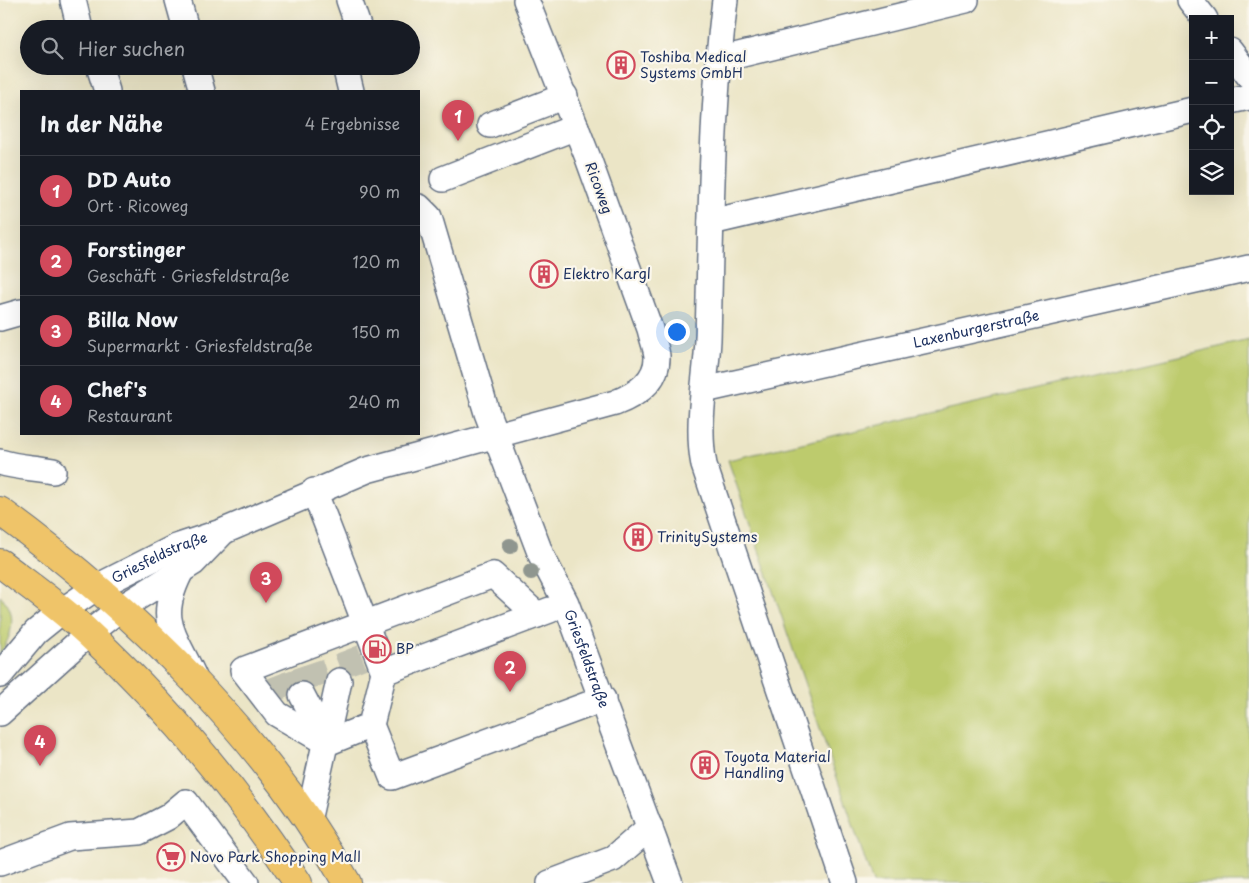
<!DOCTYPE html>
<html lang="de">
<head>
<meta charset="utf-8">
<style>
	:root { --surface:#171b24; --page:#20242c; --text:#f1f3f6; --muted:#9ea1a6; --line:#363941; --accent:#d1495b }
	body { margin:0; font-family:"Playpen Sans",sans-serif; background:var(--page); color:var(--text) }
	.controls { position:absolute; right:15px; top:15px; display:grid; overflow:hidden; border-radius:0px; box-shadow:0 5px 20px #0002 }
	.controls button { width:45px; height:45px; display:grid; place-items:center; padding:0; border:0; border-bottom:1px solid var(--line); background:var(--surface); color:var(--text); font:25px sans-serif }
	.you { position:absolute; left:676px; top:331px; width:18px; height:18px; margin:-12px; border:4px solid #fff; border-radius:50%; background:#1a73e8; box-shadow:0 0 0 8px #1a73e833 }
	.badge { display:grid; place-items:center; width:32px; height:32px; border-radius:50%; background:var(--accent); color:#fff; font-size:16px; font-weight:700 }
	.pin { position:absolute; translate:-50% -41px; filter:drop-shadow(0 1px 2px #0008) }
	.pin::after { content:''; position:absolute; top:26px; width:18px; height:15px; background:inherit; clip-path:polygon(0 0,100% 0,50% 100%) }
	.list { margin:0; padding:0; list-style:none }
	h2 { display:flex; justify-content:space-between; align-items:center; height:65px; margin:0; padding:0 20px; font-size:21px }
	h2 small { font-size:16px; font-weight:400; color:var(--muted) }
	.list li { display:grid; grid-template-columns:32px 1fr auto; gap:15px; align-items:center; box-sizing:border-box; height:70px; padding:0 20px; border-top:1px solid var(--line) }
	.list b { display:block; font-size:19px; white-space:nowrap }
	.list p { margin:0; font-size:16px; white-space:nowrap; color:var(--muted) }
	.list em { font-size:16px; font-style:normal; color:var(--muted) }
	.icon { flex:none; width:28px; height:28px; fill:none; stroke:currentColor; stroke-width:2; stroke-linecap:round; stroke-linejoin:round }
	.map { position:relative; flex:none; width:1249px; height:883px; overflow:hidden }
	.search { position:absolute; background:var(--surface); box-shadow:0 5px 20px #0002; left:20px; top:20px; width:400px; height:55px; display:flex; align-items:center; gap:12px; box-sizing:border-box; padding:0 18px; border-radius:28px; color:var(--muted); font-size:19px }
	.panel { position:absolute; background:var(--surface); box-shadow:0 5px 20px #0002; left:20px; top:90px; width:400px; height:345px; border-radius:0px }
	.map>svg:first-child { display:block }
	.green { fill:#bdcb6d; stroke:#6c7d66 }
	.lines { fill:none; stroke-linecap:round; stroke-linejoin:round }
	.minor-tunnel { stroke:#c1c1b1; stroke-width:25; stroke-dasharray:25 12; stroke-linecap:butt }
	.minor-casing { stroke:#646f82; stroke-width:28 }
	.major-casing { stroke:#646f82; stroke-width:30 }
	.minor { stroke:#fff; stroke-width:25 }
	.major { stroke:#efc469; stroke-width:28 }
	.tree { fill:#8f968f }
	.labels { text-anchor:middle; stroke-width:4.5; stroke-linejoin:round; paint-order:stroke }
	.poi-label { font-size:14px; fill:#1b2f5e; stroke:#fbf7ec; text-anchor:start }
	.street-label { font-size:14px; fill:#1b2f5e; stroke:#fbf7ec }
</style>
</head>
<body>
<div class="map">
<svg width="1249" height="883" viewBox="0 0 1249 883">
	<rect width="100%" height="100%" fill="#fbf7ec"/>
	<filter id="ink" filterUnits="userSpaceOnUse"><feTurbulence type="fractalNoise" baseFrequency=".02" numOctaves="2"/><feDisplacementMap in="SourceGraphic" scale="10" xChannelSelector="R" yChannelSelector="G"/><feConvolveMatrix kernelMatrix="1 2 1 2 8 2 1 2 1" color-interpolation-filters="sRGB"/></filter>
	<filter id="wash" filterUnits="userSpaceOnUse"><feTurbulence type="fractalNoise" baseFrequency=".0096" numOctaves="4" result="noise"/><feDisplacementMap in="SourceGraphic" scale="20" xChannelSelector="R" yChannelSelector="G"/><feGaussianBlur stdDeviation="1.12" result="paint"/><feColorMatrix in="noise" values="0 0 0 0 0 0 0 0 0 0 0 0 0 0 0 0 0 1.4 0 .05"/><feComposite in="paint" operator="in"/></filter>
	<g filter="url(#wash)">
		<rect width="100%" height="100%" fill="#ebe5c6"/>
		<g class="green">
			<path d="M1249 340V883H873L728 460Z"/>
			<path d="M0 596C19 612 12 636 0 654Z"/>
		</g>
	</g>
	<g filter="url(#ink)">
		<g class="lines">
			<g class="minor-tunnel">
				<path d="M346 650 356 676"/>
				<path d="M310 663 319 689"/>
				<path d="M293 669 302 695"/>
				<path d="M274 676 284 702"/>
			</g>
			<g class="minor-casing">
				<g id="minor">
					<path d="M73 0 80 29"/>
					<path d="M178 0 186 29"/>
					<path d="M349 0 359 29"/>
					<path d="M725 0C711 113 711 227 708 340 706 382 696 424 704 465L845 883"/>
					<path d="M1190 0 1205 19"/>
					<path d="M1230 51 1249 76"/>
					<path d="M718 60 966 0"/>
					<path d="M99 66 107 91"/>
					<path d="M195 66 202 91"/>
					<path d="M345 66 351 91"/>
					<path d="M1230 101 1249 97"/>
					<path d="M490 125 565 96"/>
					<path d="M443 179 576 127"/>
					<path id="s1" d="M419 207 429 217 487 413 541 555 566 603 670 883"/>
					<path d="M711 222 1193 110"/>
					<path d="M0 318 21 312"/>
					<path id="s2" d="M704 390 1249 268"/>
					<path d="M0 462C19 468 33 467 53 471"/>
					<path d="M314 491 384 672 371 725 327 743"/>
					<path d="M180 573C156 621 174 633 194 677"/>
					<path d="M384 672 550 610"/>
					<path id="s3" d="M0 675 36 632 62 611 97 587 176 547 224 531 367 470 615 403C636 395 658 381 657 356 656 347 652 338 650 329L588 158 526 0"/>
					<path d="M302 695 327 743"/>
					<path d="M0 713 89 633 121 608 193 563 222 533"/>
					<path d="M371 725 392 777 603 699"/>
					<path d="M327 743 277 714 243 670 493 575 537 615"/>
					<path d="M308 821 339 681"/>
					<path d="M0 863 70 837 139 832 168 817 186 802 246 883"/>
					<path d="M550 883 613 859 650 827"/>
				</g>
			</g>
			<g class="major-casing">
				<g id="major">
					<path d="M0 511C133 608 265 738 347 883"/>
					<path d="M0 563C30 586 62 608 89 634 169 708 238 792 298 883"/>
				</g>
			</g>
			<use href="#minor" class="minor"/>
			<use href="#major" class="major"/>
		</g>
		<g class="tree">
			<circle cx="510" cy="546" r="8"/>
			<circle cx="531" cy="572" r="8"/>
		</g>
	</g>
	<defs>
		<g id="building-ring" transform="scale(1.4375)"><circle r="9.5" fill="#fbf7ec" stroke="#d1495b" stroke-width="1.5"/><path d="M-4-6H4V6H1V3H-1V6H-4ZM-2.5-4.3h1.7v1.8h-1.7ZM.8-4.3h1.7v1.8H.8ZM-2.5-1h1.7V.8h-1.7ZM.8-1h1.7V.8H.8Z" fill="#d1495b"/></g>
		<g id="fuel-ring" transform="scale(1.4375)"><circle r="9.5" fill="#fbf7ec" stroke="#d1495b" stroke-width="1.5"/><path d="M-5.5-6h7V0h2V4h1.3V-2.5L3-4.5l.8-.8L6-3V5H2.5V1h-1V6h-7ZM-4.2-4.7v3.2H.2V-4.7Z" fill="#d1495b"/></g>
		<g id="supermarket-ring" transform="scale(1.4375)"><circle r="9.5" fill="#fbf7ec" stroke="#d1495b" stroke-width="1.5"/><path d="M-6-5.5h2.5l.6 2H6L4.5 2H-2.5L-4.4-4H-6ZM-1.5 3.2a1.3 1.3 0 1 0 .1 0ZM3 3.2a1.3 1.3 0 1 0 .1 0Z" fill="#d1495b"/></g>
	</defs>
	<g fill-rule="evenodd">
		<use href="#building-ring" x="621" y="65"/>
		<use href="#building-ring" x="544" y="274"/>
		<use href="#building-ring" x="638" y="537"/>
		<use href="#fuel-ring" x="377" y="649"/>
		<use href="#building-ring" x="705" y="765"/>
		<use href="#supermarket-ring" x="171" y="857"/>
	</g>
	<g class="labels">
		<g class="poi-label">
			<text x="640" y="62">Toshiba Medical<tspan x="640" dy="16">Systems GmbH</tspan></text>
			<text x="563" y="279">Elektro Kargl</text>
			<text x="657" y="542">TrinitySystems</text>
			<text x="396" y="654">BP</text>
			<text x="724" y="762">Toyota Material<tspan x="724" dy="16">Handling</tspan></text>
			<text x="190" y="862">Novo Park Shopping Mall</text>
		</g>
		<g class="street-label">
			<text transform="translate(599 188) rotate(70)" y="5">Ricoweg</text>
			<text dy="5" stroke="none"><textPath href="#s2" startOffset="279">Laxenburgerstraße</textPath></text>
			<text dy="5" stroke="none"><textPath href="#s3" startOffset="201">Griesfeldstraße</textPath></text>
			<text dy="5" stroke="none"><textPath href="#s1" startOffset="484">Griesfeldstraße</textPath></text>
		</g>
	</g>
</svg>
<div class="controls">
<button>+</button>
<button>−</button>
<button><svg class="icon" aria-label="locate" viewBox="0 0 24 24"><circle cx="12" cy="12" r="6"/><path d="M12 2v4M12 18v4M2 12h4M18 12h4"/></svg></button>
<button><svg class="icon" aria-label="layers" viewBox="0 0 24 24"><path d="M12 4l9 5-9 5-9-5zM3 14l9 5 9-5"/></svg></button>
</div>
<div class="you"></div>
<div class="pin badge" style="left:458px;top:141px">1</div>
<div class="pin badge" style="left:510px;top:692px">2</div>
<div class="pin badge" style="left:266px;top:603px">3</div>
<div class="pin badge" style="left:40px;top:766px">4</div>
<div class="search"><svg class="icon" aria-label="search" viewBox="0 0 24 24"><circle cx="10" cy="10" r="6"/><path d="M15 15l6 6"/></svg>Hier suchen</div>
<section class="panel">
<h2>In der Nähe<small>4 Ergebnisse</small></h2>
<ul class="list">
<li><span class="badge">1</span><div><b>DD Auto</b><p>Ort · Ricoweg</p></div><em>90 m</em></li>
<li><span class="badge">2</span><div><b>Forstinger</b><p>Geschäft · Griesfeldstraße</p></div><em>120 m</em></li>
<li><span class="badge">3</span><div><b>Billa Now</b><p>Supermarkt · Griesfeldstraße</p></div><em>150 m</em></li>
<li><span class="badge">4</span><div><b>Chef's</b><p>Restaurant</p></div><em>240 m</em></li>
</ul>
</section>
</div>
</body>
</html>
